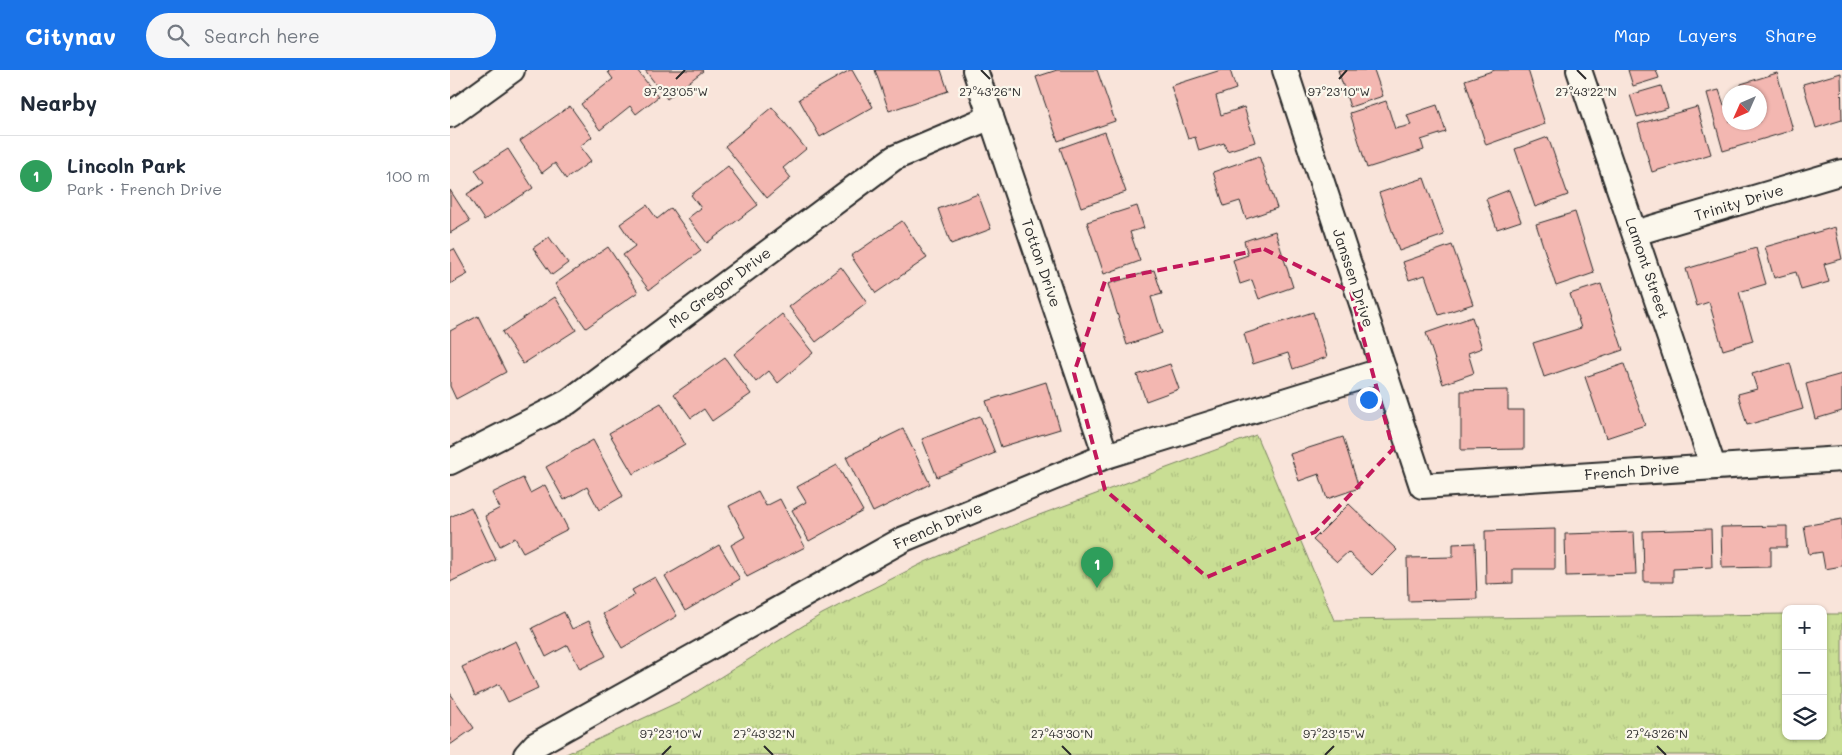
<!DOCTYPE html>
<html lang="en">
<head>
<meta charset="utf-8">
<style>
	:root { --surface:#fff; --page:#f6f6f7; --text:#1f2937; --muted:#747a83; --line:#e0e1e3; --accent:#1a73e8 }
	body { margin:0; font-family:Mali,sans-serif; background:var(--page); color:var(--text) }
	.controls { position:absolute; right:15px; bottom:15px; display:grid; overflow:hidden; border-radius:10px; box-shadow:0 1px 4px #0004 }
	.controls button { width:45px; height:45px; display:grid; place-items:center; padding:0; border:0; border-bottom:1px solid var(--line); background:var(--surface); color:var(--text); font:25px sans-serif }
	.compass { position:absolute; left:1272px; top:15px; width:45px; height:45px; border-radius:50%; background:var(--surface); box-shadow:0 1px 4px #0004; rotate:225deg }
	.you { position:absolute; left:918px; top:329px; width:18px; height:18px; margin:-12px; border:4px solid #fff; border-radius:50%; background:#1a73e8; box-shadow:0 0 0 8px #1a73e833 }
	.badge { display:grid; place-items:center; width:32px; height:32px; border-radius:50%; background:var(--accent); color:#fff; font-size:16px; font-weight:700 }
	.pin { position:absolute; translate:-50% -41px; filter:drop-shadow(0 1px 2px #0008) }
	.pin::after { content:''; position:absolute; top:26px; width:18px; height:15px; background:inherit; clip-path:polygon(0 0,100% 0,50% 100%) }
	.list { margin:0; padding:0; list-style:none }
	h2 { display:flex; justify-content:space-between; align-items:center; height:65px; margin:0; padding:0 20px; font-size:21px }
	h2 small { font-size:16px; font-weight:400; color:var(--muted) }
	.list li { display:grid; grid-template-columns:32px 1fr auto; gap:15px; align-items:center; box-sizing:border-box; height:80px; padding:0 20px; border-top:1px solid var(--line) }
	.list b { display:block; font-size:19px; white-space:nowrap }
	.list p { margin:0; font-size:16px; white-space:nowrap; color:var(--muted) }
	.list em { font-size:16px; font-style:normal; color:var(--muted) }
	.icon { flex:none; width:28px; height:28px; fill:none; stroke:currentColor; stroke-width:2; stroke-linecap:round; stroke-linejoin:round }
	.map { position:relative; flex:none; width:1392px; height:685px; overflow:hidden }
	header { display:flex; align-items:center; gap:30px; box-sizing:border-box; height:70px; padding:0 25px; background:var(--accent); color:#fff }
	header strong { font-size:24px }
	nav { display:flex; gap:28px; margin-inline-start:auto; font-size:18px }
	.search { width:350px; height:45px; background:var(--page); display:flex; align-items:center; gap:12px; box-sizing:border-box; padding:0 18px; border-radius:28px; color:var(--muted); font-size:19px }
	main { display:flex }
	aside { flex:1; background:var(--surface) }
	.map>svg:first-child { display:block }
	.park { fill:url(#park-tufts); stroke:#7a8460 }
	.building { fill:#f3b7b1; stroke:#2b2b2b }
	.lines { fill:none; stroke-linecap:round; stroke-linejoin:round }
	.minor-casing { stroke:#2b2b2b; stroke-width:28 }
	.minor { stroke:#fbf7ec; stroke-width:24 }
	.marked { fill:none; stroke:#c2185b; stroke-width:4; stroke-dasharray:10 6; stroke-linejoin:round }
	.ticks { fill:none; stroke:#2b2b2b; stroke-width:2 }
	.labels { text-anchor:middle; stroke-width:4.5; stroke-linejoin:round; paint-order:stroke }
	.street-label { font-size:15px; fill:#2b2b2b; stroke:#fbf7ec }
	.ticks-label { font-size:12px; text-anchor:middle; fill:#2b2b2b; stroke:#fbf7ec; stroke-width:4.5; stroke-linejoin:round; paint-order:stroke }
</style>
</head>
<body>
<header>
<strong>Citynav</strong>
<div class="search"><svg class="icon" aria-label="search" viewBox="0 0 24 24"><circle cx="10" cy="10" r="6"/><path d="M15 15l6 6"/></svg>Search here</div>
<nav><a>Map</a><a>Layers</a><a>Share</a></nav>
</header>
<main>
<aside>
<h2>Nearby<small></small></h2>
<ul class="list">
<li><span class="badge" style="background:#2e9e5b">1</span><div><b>Lincoln Park</b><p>Park · French Drive</p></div><em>100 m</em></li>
</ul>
</aside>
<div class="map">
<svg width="1392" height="685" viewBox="0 0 1392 685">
	<defs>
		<pattern id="park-tufts" width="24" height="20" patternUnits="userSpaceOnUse" patternTransform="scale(1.25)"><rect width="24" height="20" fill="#c9de94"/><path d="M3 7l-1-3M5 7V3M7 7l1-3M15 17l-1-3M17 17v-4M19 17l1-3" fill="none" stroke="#adbf80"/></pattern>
	</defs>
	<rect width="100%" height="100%" fill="#f9e4da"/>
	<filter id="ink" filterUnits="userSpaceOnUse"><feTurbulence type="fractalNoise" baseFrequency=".02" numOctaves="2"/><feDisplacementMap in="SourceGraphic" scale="10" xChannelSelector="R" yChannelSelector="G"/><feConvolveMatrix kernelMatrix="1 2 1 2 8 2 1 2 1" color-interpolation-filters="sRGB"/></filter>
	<g filter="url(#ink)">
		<path class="park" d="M806 365 884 550 1336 544V666H1373V544H1392V683L1383 685H114L235 629 372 544 475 492 581 448Z"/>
		<g class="building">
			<path d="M160 0H187L208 27 186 44 180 36 150 60 131 34 163 9 158 2Z"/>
			<path d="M195 0H252L253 1 217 29Z"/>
			<path d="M400 0H402L423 37 370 67 349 29Z"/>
			<path d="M425 0H491L498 21 439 41Z"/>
			<path d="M607 0H647L665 51 608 71 586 7Z"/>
			<path d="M771 0H780L786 19 766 26 771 45 794 37 805 72 777 81 774 73 749 81 745 67 738 69 721 16Z"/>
			<path d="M888 0H924L933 26 900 37Z"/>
			<path d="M1045 0H1078L1095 54 1036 75 1015 10Z"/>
			<path d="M1178 0H1206L1209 8 1183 16Z"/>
			<path d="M1327 3 1343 60 1273 81 1257 23 1269 20 1274 35 1280 34V52H1310V22H1293L1291 14Z"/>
			<path d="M1391 3 1392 50 1366 58 1353 14Z"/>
			<path d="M1211 16 1218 38 1187 47 1180 25Z"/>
			<path d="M936 31 945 59 961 55 957 45 987 35 996 62 971 70 974 80 917 98 900 43Z"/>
			<path d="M120 36 142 67 130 76 141 91 116 109 105 93 92 103 70 71Z"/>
			<path d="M322 37 356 79 333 98 341 108 317 128 275 76Z"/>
			<path d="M1247 37 1261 84 1202 102 1188 54Z"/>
			<path d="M655 62 676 122 631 137 610 78Z"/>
			<path d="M1098 67 1118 125 1085 137 1065 79Z"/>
			<path d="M58 79 83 118 34 150 17 124 34 113 25 100Z"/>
			<path d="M809 86 827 138 796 149 790 131 774 136 763 102Z"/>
			<path d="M278 96 308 135 257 173 238 148 251 138 241 125Z"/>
			<path d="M974 108 994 165 949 181 929 123Z"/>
			<path d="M0 120 20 151 0 163Z"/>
			<path d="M1059 120 1071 151 1047 159 1036 129Z"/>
			<path d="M528 124 541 159 501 174 488 139Z"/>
			<path d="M197 135 207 149 221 138 251 181 199 220 173 185 185 176 170 154Z"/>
			<path d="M687 136 694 158 680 162 690 191 654 204 637 152Z"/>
			<path d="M1125 142 1144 203 1106 216 1086 154Z"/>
			<path d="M452 151 477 188 426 223 401 186Z"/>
			<path d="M1385 157 1392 189 1374 194 1379 212 1351 220 1346 202 1324 208 1315 177Z"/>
			<path d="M825 161 843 217 809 229 802 210 790 214 783 190 798 185 794 171Z"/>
			<path d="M99 167 118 193 102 205 83 178Z"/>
			<path d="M1002 175 1023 234 989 245 975 205 959 210 953 192Z"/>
			<path d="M158 177 188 222 136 258 105 214Z"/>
			<path d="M1306 178 1316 214 1289 222 1303 271 1273 280 1259 232 1247 236 1236 199Z"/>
			<path d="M4 179 18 204 0 214V181Z"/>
			<path d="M391 197 417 233 366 272 339 237Z"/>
			<path d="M704 200 712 224 701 227 712 263 677 275 658 214Z"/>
			<path d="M1151 214 1173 280 1094 307 1083 273 1131 258 1120 224Z"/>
			<path d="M105 227 126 260 73 294 52 262Z"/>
			<path d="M863 242 877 287 843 299 838 283 803 294 794 264Z"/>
			<path d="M332 244 363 283 328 313 319 301 306 312 284 284Z"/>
			<path d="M28 246 56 302 6 329 0 316V261Z"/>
			<path d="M1022 247 1032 278 1018 283 1024 303 993 314 976 263Z"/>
			<path d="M275 288 301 324 262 351 254 339 241 348 224 324Z"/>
			<path d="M1340 293 1353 339 1297 355 1288 324 1307 319 1302 304Z"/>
			<path d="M720 294 729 319 696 331 687 305Z"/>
			<path d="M1174 294 1195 355 1156 368 1135 307Z"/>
			<path d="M1392 304V341L1365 349 1356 314Z"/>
			<path d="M596 312 610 359 551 377 536 331Z"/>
			<path d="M1058 320V340H1074V379L1011 380V321Z"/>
			<path d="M211 333 235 374 183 404 159 363Z"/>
			<path d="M530 346 545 383 487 407 472 369Z"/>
			<path d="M453 359 480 414 423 442 396 387Z"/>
			<path d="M893 367 909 418 877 429 869 404 849 411 840 384Z"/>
			<path d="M143 370 173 426 149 440 137 417 114 430 96 397Z"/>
			<path d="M387 395 413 441 359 471 342 440 356 432 347 417Z"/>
			<path d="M73 408 80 423 95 415 118 459 73 482 65 468 50 476 35 446 50 438 42 423Z"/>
			<path d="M308 421 316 436 330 429 355 477 297 507 281 475 295 467 279 436Z"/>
			<path d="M899 434 947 480 922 505 898 482 887 492 863 470Z"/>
			<path d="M21 437 46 490 0 512V447Z"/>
			<path d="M1392 449V496L1375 499 1372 482 1359 484 1354 456Z"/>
			<path d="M1337 456V477H1321V497L1272 498 1271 457Z"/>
			<path d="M1105 459V499H1063V513L1036 514 1035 461Z"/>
			<path d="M1261 459 1262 497 1223 499V512H1194L1193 461Z"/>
			<path d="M1184 462 1186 504 1116 506 1115 464Z"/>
			<path d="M1025 473 1027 529 958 531 957 488 1003 487V474Z"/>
			<path d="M269 475 290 509 235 541 215 506Z"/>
			<path d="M205 507 227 546 172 578 153 544 185 525 182 520Z"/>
			<path d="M114 542 122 559 139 551 156 586 130 599 118 575 96 587 82 558Z"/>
			<path d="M66 571 88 618 58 632 49 614 25 626 12 597Z"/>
			<path d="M0 623 24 658 0 675Z"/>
		</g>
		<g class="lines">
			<g class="minor-casing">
				<g id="minor">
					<path d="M525 0 656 386"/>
					<path d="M835 0 972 416 1392 389"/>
					<path d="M1129 0 1263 396"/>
					<path d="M0 45 62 0"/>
					<path d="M1185 163 1392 102"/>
					<path d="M0 392 118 332 444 88 541 47"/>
					<path d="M76 685 85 675 454 469 656 386 934 300"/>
				</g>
			</g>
			<use href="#minor" class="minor"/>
		</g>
	</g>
	<path class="marked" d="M814 179 901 222 943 379 865 462 757 507 655 420 624 303 655 211Z"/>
	<path class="ticks" d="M531 0 540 9M1127 0 1136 9M226 9 235 0M889 9 897 0M314 676 323 685M612 676 621 685M1207 676 1216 685M212 685 221 676M875 685 884 676"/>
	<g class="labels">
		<g class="street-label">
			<text transform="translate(1289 133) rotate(-17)" y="5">Trinity Drive</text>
			<text transform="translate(591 193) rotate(71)" y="5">Totton Drive</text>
			<text transform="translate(1197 198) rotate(71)" y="5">Lamont Street</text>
			<text transform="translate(903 208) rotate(72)" y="5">Janssen Drive</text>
			<text transform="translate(270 218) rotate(-37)" y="5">Mc Gregor Drive</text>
			<text transform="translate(1182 402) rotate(-4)" y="5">French Drive</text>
			<text transform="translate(488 456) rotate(-24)" y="5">French Drive</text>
		</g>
	</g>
	<g class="ticks-label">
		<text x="540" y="26">27°43'26"N</text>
		<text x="889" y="26">97°23'10"W</text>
		<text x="1136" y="26">27°43'22"N</text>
		<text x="226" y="26">97°23'05"W</text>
		<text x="221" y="668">97°23'10"W</text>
		<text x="884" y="668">97°23'15"W</text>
		<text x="1207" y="668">27°43'26"N</text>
		<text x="314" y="668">27°43'32"N</text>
		<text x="612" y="668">27°43'30"N</text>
	</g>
</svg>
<div class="controls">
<button>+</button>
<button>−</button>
<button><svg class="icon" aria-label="layers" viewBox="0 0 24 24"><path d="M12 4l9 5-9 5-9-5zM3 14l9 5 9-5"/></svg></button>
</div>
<svg class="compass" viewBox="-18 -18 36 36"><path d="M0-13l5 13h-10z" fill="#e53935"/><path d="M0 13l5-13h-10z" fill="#747a83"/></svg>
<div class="you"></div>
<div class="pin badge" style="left:647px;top:518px;background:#2e9e5b">1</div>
</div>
</main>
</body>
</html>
